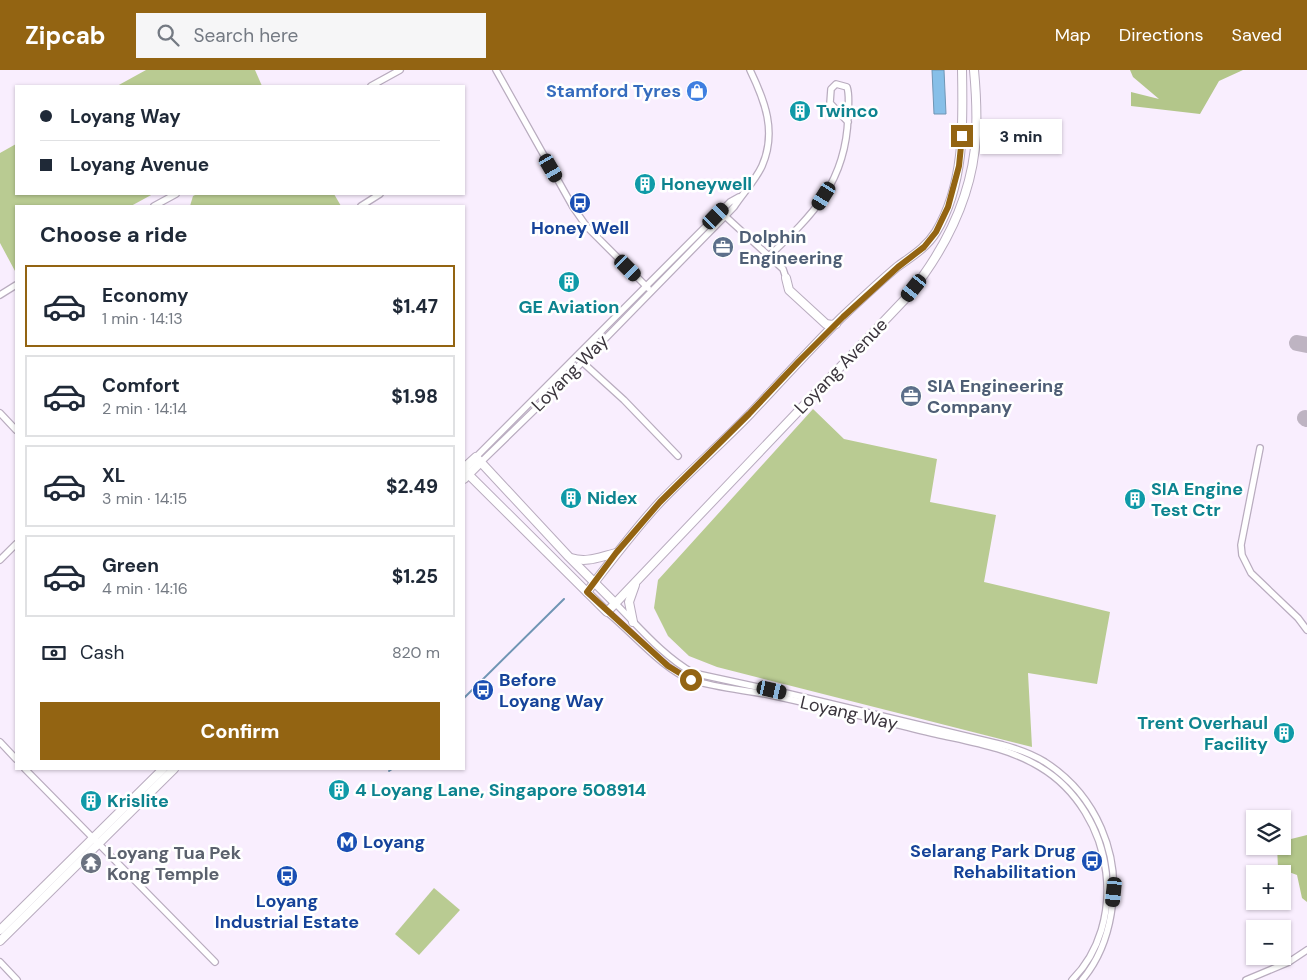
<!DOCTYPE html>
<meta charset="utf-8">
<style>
body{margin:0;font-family:"DM Sans",sans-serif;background:#f6f6f7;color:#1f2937;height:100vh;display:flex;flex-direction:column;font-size:19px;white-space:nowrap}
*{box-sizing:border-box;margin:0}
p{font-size:16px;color:#747a83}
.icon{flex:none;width:28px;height:28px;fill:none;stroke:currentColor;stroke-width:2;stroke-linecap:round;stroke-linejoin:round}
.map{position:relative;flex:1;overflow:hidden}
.side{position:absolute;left:15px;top:135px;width:450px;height:565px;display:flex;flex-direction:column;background:#fff;border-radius:0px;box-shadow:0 1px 4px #0004}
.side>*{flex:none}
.top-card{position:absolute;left:15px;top:15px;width:450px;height:110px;border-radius:0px;box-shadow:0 1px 4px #0004;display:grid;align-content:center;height:110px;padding:0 25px;background:#fff}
.buttons{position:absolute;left:1246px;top:740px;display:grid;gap:10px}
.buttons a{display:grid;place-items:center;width:45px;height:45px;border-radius:0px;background:#fff;box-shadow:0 1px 4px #0004;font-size:25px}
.end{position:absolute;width:22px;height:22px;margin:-11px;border:6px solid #936412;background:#fff;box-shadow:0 0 0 2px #fff}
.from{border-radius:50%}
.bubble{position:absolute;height:35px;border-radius:0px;background:#fff;box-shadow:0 1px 4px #0004;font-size:16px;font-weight:800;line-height:35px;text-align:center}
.car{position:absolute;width:15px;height:30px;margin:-15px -8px;border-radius:6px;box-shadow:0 0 4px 1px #0007;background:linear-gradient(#222 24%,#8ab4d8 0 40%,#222 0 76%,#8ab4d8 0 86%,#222 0)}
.top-card b{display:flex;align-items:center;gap:18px;height:48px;font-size:19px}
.top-card b+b{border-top:1px solid #e0e1e3}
.top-card i{width:12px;height:12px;background:#1f2937}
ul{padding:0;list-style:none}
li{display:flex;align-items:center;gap:15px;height:82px;margin:0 10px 8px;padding:0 15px;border:2px solid #e0e1e3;border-radius:0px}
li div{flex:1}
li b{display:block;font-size:19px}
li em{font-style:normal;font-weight:800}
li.selected{border-color:#936412}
li>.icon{width:45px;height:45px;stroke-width:1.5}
h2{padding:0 25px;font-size:22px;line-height:60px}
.pay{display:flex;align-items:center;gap:12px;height:55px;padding:0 25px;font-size:19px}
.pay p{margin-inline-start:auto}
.action{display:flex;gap:10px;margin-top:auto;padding:10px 25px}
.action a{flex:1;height:58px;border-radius:0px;background:#936412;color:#fff;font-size:20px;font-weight:800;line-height:58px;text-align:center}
header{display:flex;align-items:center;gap:30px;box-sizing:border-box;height:70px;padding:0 25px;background:#936412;color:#fff}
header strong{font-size:24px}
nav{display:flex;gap:28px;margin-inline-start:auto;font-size:18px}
.search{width:350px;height:45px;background:#f6f6f7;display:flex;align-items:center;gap:12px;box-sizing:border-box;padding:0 18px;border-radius:0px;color:#747a83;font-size:19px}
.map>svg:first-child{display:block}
.green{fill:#b9cb92}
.forest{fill:#b3c68a}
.water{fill:#87bfe8;stroke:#7095b4}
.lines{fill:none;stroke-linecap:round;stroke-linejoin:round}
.stream{stroke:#7095b4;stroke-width:2}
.taxiway{stroke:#beb4c2;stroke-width:16}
.minor-casing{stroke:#b9acbf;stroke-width:8}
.major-casing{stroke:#b9acbf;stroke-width:10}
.minor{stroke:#fff;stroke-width:5.5}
.major{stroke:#fff;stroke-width:8}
.route{stroke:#936412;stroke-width:6}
.labels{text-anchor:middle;stroke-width:5;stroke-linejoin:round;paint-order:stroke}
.shop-label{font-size:18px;font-weight:bold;fill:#366cbe;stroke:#fff;text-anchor:end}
.culture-label{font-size:18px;font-weight:bold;fill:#0d838f;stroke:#fff;text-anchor:start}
.transit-label{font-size:18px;font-weight:bold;fill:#164399;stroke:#fff}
.service-label{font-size:18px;font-weight:bold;fill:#4e5e75;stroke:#fff;text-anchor:start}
.street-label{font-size:18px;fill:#3a343c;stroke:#fff}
.worship-label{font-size:18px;font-weight:bold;fill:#5b616d;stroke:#fff;text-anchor:start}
</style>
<header>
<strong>Zipcab</strong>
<div class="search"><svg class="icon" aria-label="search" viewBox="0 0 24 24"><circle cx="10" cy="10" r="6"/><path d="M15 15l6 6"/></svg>Search here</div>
<nav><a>Map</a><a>Directions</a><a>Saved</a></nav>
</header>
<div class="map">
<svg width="1307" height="910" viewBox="0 0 1307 910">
<rect width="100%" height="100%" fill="#f9eefe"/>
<g class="green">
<polygon points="146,0 255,0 262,16 117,16"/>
<polygon points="16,74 16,124 153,124 131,136 16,136 15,201 0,173 0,83"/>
<polygon points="197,124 334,124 341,136 190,136 193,126"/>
<polygon points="813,339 844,369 937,389 930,432 996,445 984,512 1110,542 1097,614 1028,603 1032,677 717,597 689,586 668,566 654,538 658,510"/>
<polygon points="434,818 460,840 419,885 395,864"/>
</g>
<g class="forest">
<polygon points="1130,0 1243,0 1219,11 1200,44 1131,36 1131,22 1159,29 1133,7"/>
<polygon points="1307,765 1307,832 1302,828 1297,805 1278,798 1277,776 1282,776 1283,771"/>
</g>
<polygon class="water" points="932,0 944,0 946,44 934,44"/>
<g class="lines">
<g class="stream">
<polyline points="464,628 564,529"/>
<polyline points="389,701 392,699"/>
</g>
<g class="taxiway">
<polyline points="1297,273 1307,275"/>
<polyline points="1305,348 1307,349"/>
</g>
<g class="minor-casing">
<g id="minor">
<polyline points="496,0 573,137 587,157 648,218"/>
<polyline points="371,16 400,0"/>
<polyline points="154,136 176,124"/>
<polyline points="361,136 380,124"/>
<polyline points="725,146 783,199 786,208"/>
<path d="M769 186C813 145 846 112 848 47 848 38 850 26 847 17L836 14 831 19 830 33 848 52"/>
<polyline points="0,225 16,215"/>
<polyline points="580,290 624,330 678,386"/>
<polyline points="0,343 16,360"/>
<polyline points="1260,378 1241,475 1242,485 1251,503 1298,548 1307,560"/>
<polyline points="476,387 730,132 739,127"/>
<path d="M481 392 553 322 734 137C743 123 755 111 762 96 777 62 765 31 750 0"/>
<polyline points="0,490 16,474"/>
<path d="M615 533C640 558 663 586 693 603L790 624 1003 675C1018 679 1032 684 1045 692 1096 725 1122 785 1111 844 1107 868 1098 891 1082 910"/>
<path d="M607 542C631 561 664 601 692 610 717 618 745 620 770 625 826 637 881 651 936 664 971 672 1009 678 1040 697 1077 719 1101 760 1106 802 1111 841 1100 882 1072 910"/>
<polyline points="0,672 16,689"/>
<polyline points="25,699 215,892"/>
<polyline points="0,892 17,910"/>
<polyline points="1246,910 1289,892 1307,880"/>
</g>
</g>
<g class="major-casing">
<g id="major">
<polyline points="786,208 789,220 826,254 832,255 836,254"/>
<polyline points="464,398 476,387 569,487 615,533"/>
<path d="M464 400 607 542 907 227C945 180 973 126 976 65 977 44 976 21 974 0"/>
<polyline points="464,409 481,392"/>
<path d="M571 488C587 493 599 487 616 483"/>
<path d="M587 522C611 491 634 460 661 431 690 401 721 374 750 344 780 312 810 279 841 248 859 231 878 213 897 197 912 186 926 178 936 162 965 114 963 54 962 0"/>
<polyline points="633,552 629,532 635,515"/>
<polyline points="0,860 163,699"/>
<polyline points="0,871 174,699"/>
</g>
</g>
<use href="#minor" class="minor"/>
<use href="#major" class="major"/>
</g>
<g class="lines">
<polyline class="route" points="691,610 668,596 587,522 616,483 660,432 749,344 799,291 843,247 898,197 924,177 936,162 948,137 959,96 962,66"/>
</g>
<defs>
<g id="shop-disc" transform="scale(1.125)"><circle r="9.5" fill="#3f7fe0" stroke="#fff"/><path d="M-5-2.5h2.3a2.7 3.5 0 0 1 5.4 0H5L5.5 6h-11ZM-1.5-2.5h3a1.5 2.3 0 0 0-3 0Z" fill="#fff"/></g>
<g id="building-disc" transform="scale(1.125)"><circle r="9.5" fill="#0f9aa8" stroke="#fff"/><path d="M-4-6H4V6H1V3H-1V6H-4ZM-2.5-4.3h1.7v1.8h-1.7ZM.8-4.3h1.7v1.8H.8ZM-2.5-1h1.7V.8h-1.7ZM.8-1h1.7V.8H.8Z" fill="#fff"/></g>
<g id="bus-disc" transform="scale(1.125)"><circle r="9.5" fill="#1a4fb4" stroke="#fff"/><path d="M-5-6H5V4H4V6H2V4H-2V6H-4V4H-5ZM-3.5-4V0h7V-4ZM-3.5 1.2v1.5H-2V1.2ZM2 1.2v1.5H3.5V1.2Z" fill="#fff"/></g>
<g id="office-disc" transform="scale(1.125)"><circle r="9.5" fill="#5c6f8a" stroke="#fff"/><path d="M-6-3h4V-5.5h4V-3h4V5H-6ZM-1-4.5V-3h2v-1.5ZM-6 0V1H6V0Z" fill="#fff"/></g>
<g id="metro-disc" transform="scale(1.125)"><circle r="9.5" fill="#1a4fb4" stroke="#fff"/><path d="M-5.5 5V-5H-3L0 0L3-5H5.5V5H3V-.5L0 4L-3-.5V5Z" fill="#fff"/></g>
<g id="temple-disc" transform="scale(1.125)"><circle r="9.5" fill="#6b7280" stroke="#fff"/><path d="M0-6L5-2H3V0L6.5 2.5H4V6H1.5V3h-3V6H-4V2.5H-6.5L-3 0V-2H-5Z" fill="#fff"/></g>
</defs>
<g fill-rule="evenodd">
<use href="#shop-disc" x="697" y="21"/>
<use href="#building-disc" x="800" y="41"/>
<use href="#building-disc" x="645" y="114"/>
<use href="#bus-disc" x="580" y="133"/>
<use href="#office-disc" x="723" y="177"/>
<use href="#building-disc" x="569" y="212"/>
<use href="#office-disc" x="911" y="326"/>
<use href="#building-disc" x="571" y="428"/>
<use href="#building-disc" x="1135" y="429"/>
<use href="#bus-disc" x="483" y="620"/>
<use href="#building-disc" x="1284" y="663"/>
<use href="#building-disc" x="339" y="720"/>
<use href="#building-disc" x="91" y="731"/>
<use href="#metro-disc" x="347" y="772"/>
<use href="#bus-disc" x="1092" y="791"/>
<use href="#temple-disc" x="91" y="793"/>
<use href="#bus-disc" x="287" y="806"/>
</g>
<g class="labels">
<g class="shop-label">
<text x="681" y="27">Stamford Tyres</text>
</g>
<g class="culture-label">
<text x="816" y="47">Twinco</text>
<text x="661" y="120">Honeywell</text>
<text x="569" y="243" text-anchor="middle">GE Aviation</text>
<text x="1151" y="425">SIA Engine<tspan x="1151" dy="21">Test Ctr</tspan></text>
<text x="587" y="434">Nidex</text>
<text x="1268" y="659" text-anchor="end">Trent Overhaul<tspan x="1268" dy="21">Facility</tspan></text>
<text x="355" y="726">4 Loyang Lane, Singapore 508914</text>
<text x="107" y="737">Krislite</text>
</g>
<g class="transit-label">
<text x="580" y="164">Honey Well</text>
<text x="499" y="616" text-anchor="start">Before<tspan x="499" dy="21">Loyang Way</tspan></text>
<text x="363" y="778" text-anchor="start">Loyang</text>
<text x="1076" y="787" text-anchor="end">Selarang Park Drug<tspan x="1076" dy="21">Rehabilitation</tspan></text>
<text x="287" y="837">Loyang<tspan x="287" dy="21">Industrial Estate</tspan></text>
</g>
<g class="service-label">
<text x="739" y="173">Dolphin<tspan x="739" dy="21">Engineering</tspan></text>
<text x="927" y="322">SIA Engineering<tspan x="927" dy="21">Company</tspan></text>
</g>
<g class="street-label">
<text transform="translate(841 296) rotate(-46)" y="6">Loyang Avenue</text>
<text transform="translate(570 303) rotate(-45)" y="6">Loyang Way</text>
<text transform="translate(849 643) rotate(13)" y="6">Loyang Way</text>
</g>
<g class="worship-label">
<text x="107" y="789">Loyang Tua Pek<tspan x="107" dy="21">Kong Temple</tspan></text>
</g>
</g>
</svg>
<div class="buttons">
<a><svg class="icon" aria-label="layers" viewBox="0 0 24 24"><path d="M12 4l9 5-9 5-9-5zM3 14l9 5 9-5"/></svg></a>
<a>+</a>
<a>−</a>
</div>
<i class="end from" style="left:691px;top:610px"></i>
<i class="end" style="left:962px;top:66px"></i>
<div class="bubble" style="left:980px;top:49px;width:82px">3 min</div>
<i class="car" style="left:551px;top:98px;rotate:150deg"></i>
<i class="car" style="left:824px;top:126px;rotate:212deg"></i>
<i class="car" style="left:716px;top:146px;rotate:44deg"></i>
<i class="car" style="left:628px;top:198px;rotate:135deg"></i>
<i class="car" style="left:914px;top:218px;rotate:219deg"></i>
<i class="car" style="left:772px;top:620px;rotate:103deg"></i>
<i class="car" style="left:1114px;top:822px;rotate:186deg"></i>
<div class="top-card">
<b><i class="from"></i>Loyang Way</b>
<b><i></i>Loyang Avenue</b>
</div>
<section class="side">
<h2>Choose a ride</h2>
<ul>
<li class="selected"><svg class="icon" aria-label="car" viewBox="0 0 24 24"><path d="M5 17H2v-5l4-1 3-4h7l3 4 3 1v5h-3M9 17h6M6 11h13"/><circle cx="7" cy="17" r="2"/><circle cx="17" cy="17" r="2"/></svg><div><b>Economy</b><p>1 min · 14:13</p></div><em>$1.47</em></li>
<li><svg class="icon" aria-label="car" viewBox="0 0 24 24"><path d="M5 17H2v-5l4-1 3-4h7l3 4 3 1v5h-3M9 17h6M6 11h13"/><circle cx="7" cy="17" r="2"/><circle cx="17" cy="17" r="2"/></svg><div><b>Comfort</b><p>2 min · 14:14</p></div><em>$1.98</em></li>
<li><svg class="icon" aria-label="car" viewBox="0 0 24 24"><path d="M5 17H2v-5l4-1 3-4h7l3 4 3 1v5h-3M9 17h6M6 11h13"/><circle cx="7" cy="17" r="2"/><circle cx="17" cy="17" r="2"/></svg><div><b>XL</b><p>3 min · 14:15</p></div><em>$2.49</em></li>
<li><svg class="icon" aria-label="car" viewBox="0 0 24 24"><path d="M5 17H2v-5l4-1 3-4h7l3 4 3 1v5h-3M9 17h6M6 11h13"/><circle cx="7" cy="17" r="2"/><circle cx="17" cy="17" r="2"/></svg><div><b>Green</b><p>4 min · 14:16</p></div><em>$1.25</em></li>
</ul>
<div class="pay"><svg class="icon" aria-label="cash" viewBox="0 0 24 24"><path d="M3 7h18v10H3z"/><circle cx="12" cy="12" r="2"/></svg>Cash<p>820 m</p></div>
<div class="action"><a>Confirm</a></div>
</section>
</div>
